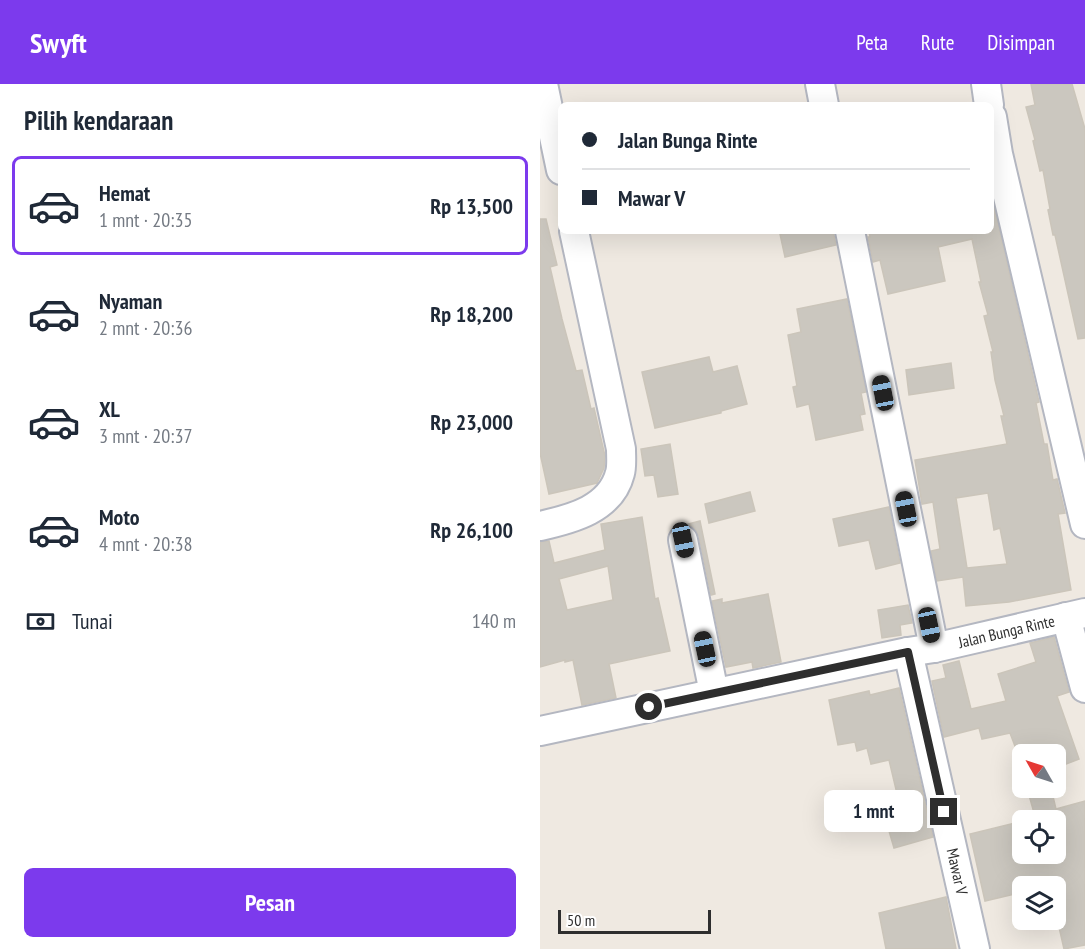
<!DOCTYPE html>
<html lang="id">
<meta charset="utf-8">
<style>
body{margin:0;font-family:"PT Sans Narrow",sans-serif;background:#f6f6f7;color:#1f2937;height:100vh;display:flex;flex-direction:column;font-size:22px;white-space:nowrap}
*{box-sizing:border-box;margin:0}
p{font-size:20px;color:#747a83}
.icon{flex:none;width:33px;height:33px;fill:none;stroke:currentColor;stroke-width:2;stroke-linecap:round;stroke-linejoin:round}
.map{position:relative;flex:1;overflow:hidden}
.sheet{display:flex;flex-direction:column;background:#fff;width:540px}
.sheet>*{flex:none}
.top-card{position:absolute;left:18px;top:18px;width:436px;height:132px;border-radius:9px;box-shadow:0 6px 24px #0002;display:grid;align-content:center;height:132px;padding:0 24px;background:#fff}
.needle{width:39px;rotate:309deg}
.fabs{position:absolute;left:472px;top:660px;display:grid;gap:12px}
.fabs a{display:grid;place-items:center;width:54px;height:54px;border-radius:9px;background:#fff;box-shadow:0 6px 24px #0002;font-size:30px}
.scale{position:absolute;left:18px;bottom:15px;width:153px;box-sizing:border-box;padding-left:6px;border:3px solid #2e2e2e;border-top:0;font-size:16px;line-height:21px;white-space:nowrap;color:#2e2e2e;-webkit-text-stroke:4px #fff;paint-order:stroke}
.end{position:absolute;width:27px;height:27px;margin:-14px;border:8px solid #2e2e2e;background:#fff;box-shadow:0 0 0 3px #fff}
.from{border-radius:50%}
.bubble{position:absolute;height:42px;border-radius:9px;background:#fff;box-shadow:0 6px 24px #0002;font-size:20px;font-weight:600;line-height:42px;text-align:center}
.car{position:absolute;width:18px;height:36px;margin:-18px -9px;border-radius:8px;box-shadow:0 0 4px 2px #0007;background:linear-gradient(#222 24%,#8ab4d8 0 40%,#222 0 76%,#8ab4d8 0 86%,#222 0)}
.top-card b{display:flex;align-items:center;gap:21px;height:57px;font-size:22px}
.top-card b+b{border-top:2px solid #e0e1e3}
.top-card i{width:15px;height:15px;background:#1f2937}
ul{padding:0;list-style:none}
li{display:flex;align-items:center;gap:18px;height:99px;margin:0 12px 9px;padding:0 12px;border:3px solid transparent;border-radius:9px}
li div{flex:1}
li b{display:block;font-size:22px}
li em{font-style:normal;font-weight:600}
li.on{border-color:#7c3aed}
li>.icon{width:54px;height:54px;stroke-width:1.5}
h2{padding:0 24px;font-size:27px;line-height:72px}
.pay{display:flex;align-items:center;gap:15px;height:66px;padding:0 24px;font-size:22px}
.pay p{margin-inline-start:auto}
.primary-button{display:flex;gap:12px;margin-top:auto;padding:12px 24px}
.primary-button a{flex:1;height:69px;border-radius:9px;background:#7c3aed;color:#fff;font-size:24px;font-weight:600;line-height:69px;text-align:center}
header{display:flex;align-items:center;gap:36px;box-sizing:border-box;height:84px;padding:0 30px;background:#7c3aed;color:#fff}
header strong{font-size:28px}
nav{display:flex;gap:33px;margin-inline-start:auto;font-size:21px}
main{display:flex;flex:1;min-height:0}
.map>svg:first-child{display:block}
.building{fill:#cbc7bf;stroke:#cbc5ba;stroke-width:1.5;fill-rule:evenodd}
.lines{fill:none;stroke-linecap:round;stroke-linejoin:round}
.minor-casing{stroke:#b4b7c1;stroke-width:32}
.minor{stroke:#fff;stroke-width:28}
.route{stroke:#2e2e2e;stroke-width:8}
.labels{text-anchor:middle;stroke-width:6;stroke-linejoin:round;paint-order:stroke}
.street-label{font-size:16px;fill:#2e2e2e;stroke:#fff}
</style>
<header>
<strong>Swyft</strong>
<nav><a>Peta</a><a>Rute</a><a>Disimpan</a></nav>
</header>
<main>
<section class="sheet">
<h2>Pilih kendaraan</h2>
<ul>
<li class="on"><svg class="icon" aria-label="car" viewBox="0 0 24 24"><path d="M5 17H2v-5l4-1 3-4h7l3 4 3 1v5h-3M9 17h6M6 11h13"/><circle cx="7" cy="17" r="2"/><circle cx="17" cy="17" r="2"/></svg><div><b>Hemat</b><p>1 mnt · 20:35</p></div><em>Rp 13,500</em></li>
<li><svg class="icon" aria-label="car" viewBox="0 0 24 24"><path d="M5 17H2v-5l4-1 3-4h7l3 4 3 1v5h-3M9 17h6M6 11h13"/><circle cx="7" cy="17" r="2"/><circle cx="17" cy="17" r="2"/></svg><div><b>Nyaman</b><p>2 mnt · 20:36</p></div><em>Rp 18,200</em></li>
<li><svg class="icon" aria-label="car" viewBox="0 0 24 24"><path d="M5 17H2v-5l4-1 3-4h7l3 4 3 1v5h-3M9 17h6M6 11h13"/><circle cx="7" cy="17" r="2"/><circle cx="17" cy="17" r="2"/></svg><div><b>XL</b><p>3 mnt · 20:37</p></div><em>Rp 23,000</em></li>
<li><svg class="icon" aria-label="car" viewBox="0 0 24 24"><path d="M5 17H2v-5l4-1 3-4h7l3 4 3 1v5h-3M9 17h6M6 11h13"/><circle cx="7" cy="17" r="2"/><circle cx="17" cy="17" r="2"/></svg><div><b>Moto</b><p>4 mnt · 20:38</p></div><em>Rp 26,100</em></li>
</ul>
<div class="pay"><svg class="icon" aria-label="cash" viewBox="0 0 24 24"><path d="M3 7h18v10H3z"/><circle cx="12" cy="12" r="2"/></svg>Tunai<p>140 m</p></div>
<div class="primary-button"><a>Pesan</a></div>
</section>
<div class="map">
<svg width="545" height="865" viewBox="0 0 545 865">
<rect width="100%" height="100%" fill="#efe9e1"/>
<g class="building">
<polygon points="491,0 532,0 545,45 545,254 538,255 515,151 513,151 508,126 510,125 503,86 500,87 493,57 495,56 486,23 495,21"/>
<path d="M452 114 499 318 496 319 504 360H507L513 396 517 395 525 429 518 430 531 506 469 518 426 522 423 493 397 497 391 467 400 465 393 418 382 420 375 376 467 360 461 332H464L455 296 451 268H453L444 232 448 231 439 198H441L432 155 398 163 405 197 348 210 340 176 333 178 328 153H330L329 147H452ZM448 409 454 446 460 444 467 480 427 484 416 414Z"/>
<polygon points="0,135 6,135 17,181 10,183 22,235 36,287 42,286 51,325 54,324 65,372 64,384 57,399 9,410 0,369"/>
<polygon points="252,147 293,147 296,161 245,173 240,150"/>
<polygon points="307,215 326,308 321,309 325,330 320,331 323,346 276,356 269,320 257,323 253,303 257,302 248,251 261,248 257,225"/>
<polygon points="169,273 173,288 197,282 207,320 181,327 181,329 115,344 102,288"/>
<polygon points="411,279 414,304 369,311 366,286"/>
<polygon points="130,360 138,410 118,413 114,391 105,392 101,365"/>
<polygon points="210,408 215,427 169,439 165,420"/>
<polygon points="349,423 360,479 336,485 329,456 299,462 293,435"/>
<path d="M102 433 115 515 118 514 130 567 69 580 76 614 42 621 33 576 25 578V576L0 583V458L9 457 14 479 65 466 61 440ZM68 482 73 516 27 526 19 495Z"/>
<polygon points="160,437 175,510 171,511 159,452 155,445 148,440"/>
<polygon points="228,510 241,578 213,584 212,578 186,583 172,517 182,515 182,519"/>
<polygon points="368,521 372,539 360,541 361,551 342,554 338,526"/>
<polygon points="514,553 529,608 517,612 539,675 516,684 516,670 478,670 470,649 442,655 439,644 404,653 392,597 406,594 403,581 419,577 431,625 466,617 458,590 496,578 490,559"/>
<polygon points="359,604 393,753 354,764 342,723 359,718 349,676 331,680 327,664 317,667 315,658 298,661 289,616 329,607 330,611"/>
<polygon points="487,704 511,704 516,725 545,717 545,861 524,865 516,830 516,801 483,802 483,808 445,817 430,750 483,737 483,770 516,770 516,736 496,736"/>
<polygon points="406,813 416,865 346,865 339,829"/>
</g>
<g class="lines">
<g class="minor-casing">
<g id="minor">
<polyline points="3,0 21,86"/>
<polyline points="280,0 284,21"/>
<polyline points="446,0 449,21"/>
<polyline points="452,33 458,70 545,440"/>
<polyline points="310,147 394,564"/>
<path d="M0 442C32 435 71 425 80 389 82 382 81 373 81 365L34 147"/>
<polyline points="143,456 174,609"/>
<polyline points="526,533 545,604"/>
<path id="s1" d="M368 568 435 865"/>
<path id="s2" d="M0 647 368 568 394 564 545 529"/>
</g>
</g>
<use href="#minor" class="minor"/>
</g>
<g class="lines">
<polyline class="route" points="109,623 368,568 404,728"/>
</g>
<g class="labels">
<g class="street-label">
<text dy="6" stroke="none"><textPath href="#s2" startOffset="477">Jalan Bunga Rinte</textPath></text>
<text dy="6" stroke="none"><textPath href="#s1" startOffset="225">Mawar V</textPath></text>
</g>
</g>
</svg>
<div class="fabs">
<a><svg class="needle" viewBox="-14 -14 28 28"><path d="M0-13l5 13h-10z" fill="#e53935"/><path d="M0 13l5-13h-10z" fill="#747a83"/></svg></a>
<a><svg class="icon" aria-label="locate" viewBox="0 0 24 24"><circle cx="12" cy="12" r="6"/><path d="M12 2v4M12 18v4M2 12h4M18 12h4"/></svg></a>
<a><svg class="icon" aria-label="layers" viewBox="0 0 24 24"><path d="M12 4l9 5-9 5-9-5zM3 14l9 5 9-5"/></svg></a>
</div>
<div class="scale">50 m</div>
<i class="end from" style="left:109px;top:623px"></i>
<i class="end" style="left:404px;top:728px"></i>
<div class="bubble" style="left:284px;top:706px;width:99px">1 mnt</div>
<i class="car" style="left:343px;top:309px;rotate:349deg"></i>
<i class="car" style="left:366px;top:425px;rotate:349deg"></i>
<i class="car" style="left:143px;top:456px;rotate:168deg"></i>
<i class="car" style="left:389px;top:541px;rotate:168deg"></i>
<i class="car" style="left:165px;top:565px;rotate:348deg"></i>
<div class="top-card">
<b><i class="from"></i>Jalan Bunga Rinte</b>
<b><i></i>Mawar V</b>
</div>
</div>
</main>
